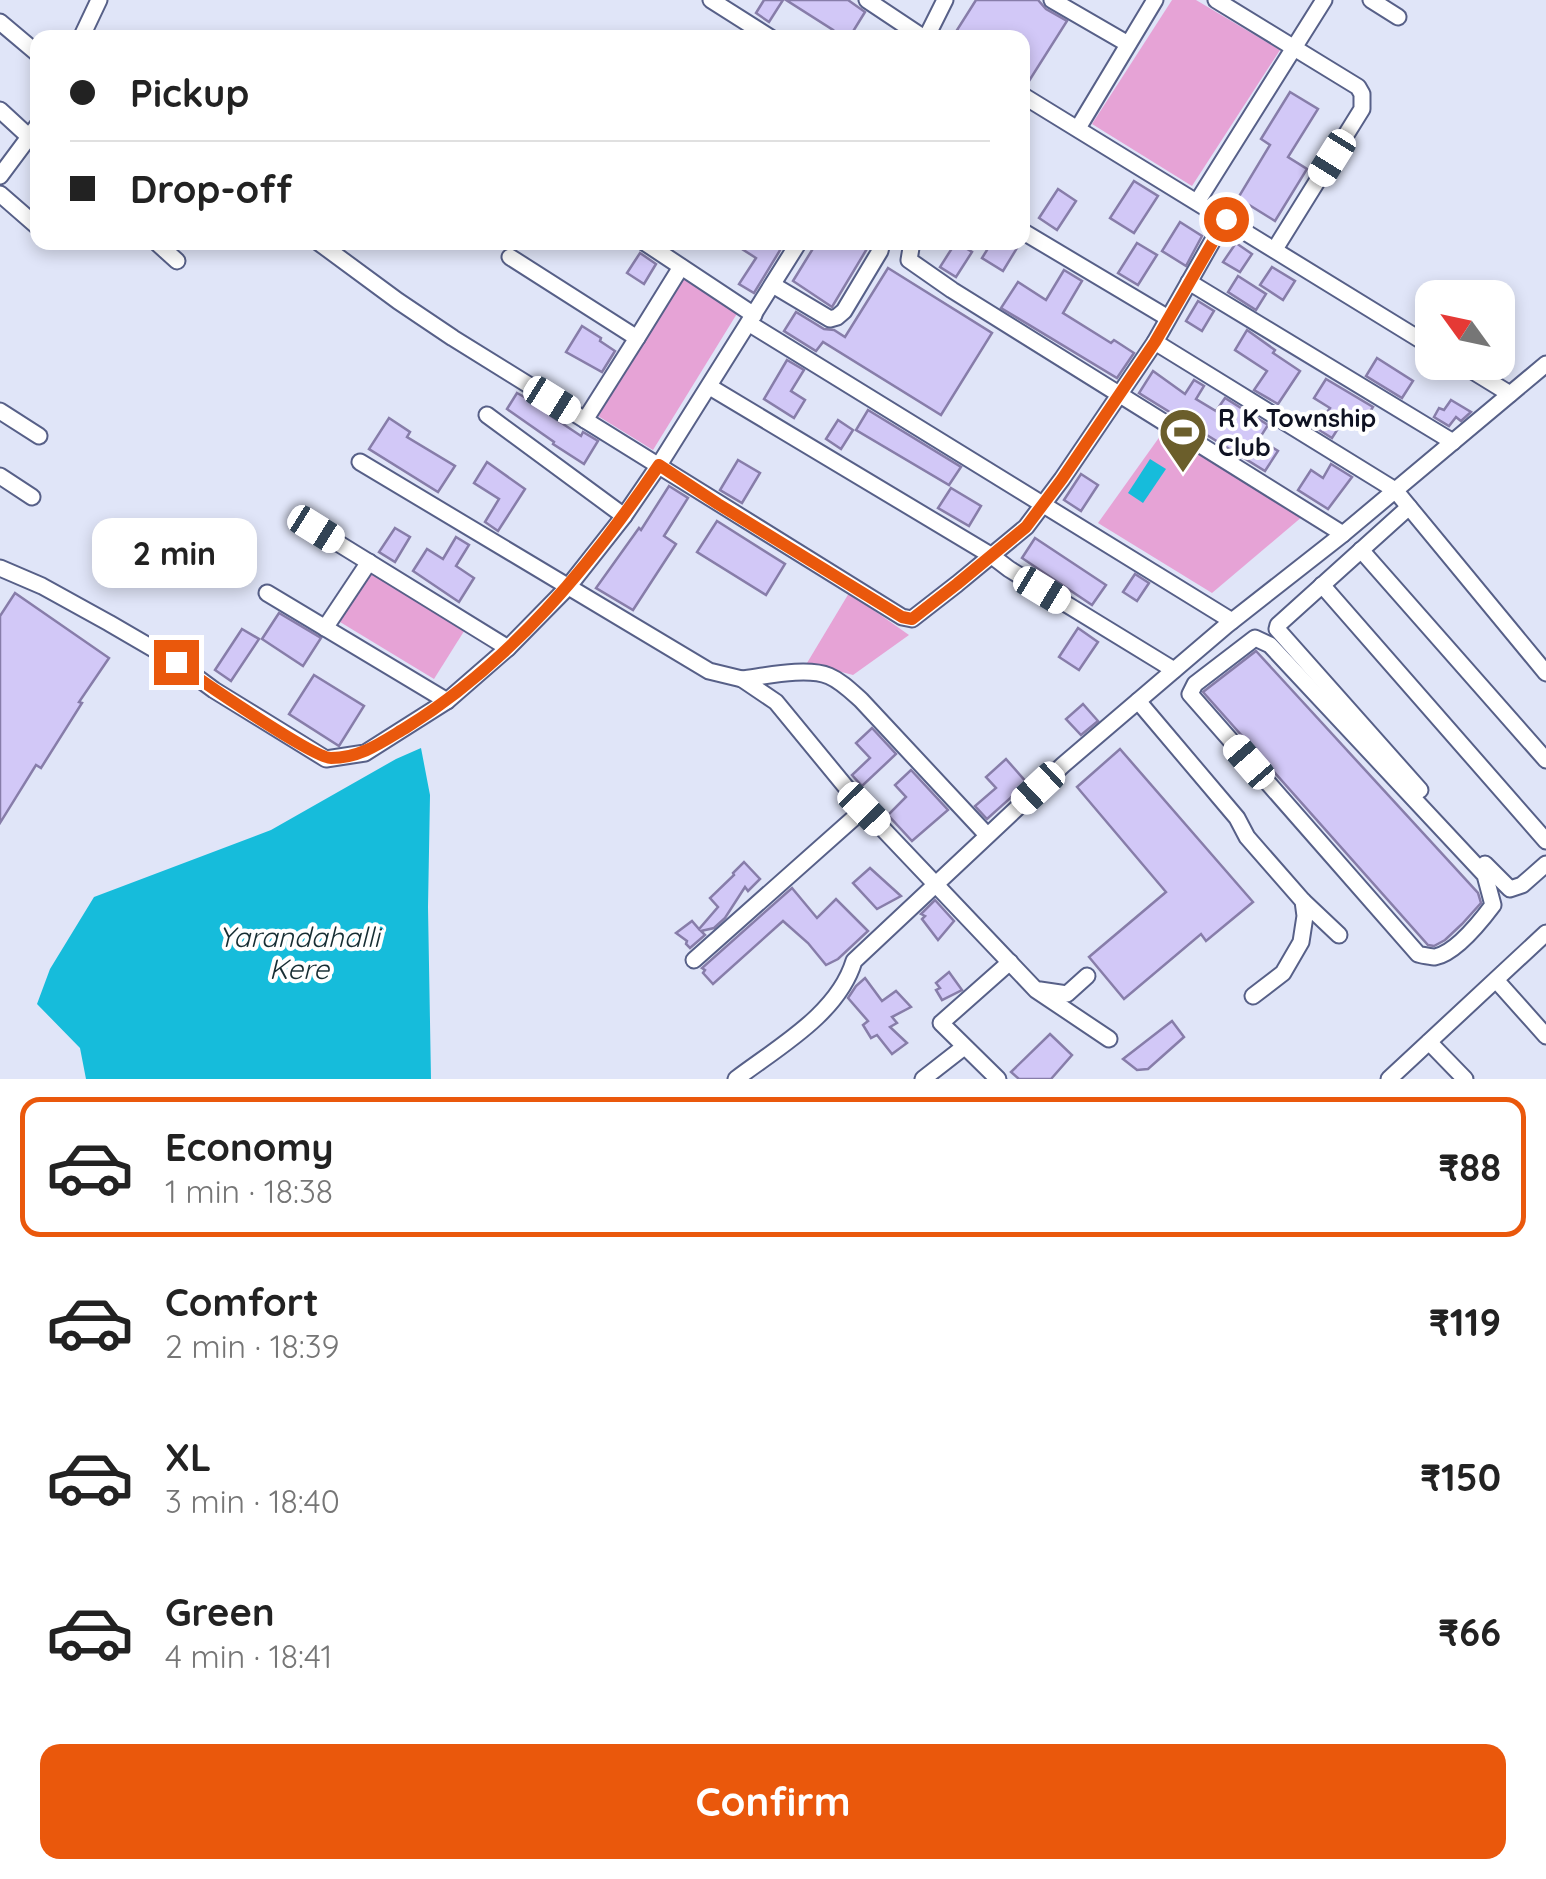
<!DOCTYPE html>
<meta charset="utf-8">
<style>
body{margin:0;font-family:Quicksand,sans-serif;background:#f2f2f2;color:#222;height:100vh;display:flex;flex-direction:column;font-size:38px;white-space:nowrap}
*{box-sizing:border-box;margin:0}
p{font-size:32px;color:#767676}
.icon{flex:none;width:55px;height:55px;fill:none;stroke:currentColor;stroke-width:2;stroke-linecap:round;stroke-linejoin:round}
.map{position:relative;height:1079px;overflow:hidden}
.drawer{display:flex;flex-direction:column;background:#fff;flex:1}
.drawer>*{flex:none}
.guide{position:absolute;left:30px;top:30px;width:1000px;height:220px;border-radius:20px;box-shadow:0 5px 15px #0003;display:grid;align-content:center;height:220px;padding:0 40px;background:#fff}
.needle{width:65px;rotate:303deg}
.buttons{position:absolute;left:1415px;top:280px;display:grid;gap:20px}
.buttons a{display:grid;place-items:center;width:100px;height:100px;border-radius:20px;background:#fff;box-shadow:0 5px 15px #0003;font-size:50px}
.end{position:absolute;width:45px;height:45px;margin:-22px;border:12px solid #ea580c;background:#fff;box-shadow:0 0 0 5px #fff}
.from{border-radius:50%}
.bubble{position:absolute;height:70px;border-radius:20px;background:#fff;box-shadow:0 5px 15px #0003;font-size:32px;font-weight:800;line-height:70px;text-align:center}
.car{position:absolute;width:30px;height:60px;margin:-30px -15px;border-radius:12px;box-shadow:0 0 8px 2px #0007;background:linear-gradient(#fff 24%,#345 0 40%,#fff 0 76%,#345 0 86%,#fff 0)}
.guide b{display:flex;align-items:center;gap:35px;height:95px;font-size:38px}
.guide b+b{border-top:2px solid #e0e0e0}
.guide i{width:25px;height:25px;background:#222}
ul{padding:18px 0 0;list-style:none}
li{display:flex;align-items:center;gap:30px;height:140px;margin:0 20px 15px;padding:0 20px;border:5px solid transparent;border-radius:20px}
li div{flex:1}
li b{display:block;font-size:38px}
li em{font-style:normal;font-weight:800}
li.on{border-color:#ea580c}
li>.icon{width:90px;height:90px;stroke-width:1.5}
.primary-button{display:flex;gap:20px;margin-top:auto;padding:20px 40px}
.primary-button a{flex:1;height:115px;border-radius:20px;background:#ea580c;color:#fff;font-size:40px;font-weight:800;line-height:115px;text-align:center}
.map>svg:first-child{display:block}
.green{fill:#e6a3d6}
.water{fill:#16bcdb}
.building{fill:#d2c8f7;stroke:#877da9;stroke-width:2.5}
.lines{fill:none;stroke-linecap:round;stroke-linejoin:round}
.street-casing{stroke:#576088;stroke-width:19}
.street{stroke:#fff;stroke-width:15}
.route{stroke:#ea580c;stroke-width:12}
.labels{text-anchor:middle;stroke-width:8;stroke-linejoin:round;paint-order:stroke}
.poi-label{font-size:25px;font-weight:bold;fill:#0f1222;stroke:#fff;text-anchor:start}
.water-label{font-size:28px;font-style:italic;fill:#162d33;stroke:#fff}
</style>
<div class="map">
<svg width="1546" height="1079" viewBox="0 0 1546 1079">
<rect width="100%" height="100%" fill="#e0e5f8"/>
<g class="green">
<polygon points="1172,0 1196,0 1280,50 1192,186 1092,124"/>
<polygon points="684,279 738,312 653,450 598,416"/>
<polygon points="1163,432 1303,516 1212,593 1098,523"/>
<polygon points="371,571 466,628 434,679 340,622"/>
<polygon points="849,593 909,635 853,675 807,663"/>
</g>
<g class="water">
<polygon points="1150,459 1166,469 1143,503 1128,493"/>
<polygon points="421,748 430,795 428,907 431,1079 86,1079 80,1048 37,1004 50,969 94,897 271,830 396,759"/>
</g>
<g class="building">
<polygon points="764,0 783,0 769,22 756,13"/>
<polygon points="786,0 848,0 865,12 849,38 828,38 833,30"/>
<polygon points="976,0 1038,0 1046,9 1067,21 1029,81 1022,76 1022,38 970,38 957,30"/>
<polygon points="1290,92 1318,109 1288,157 1307,169 1275,221 1238,198 1270,145 1261,139"/>
<polygon points="1134,181 1158,196 1134,233 1110,218"/>
<polygon points="1058,189 1076,201 1057,230 1039,218"/>
<polygon points="1180,222 1202,236 1186,266 1162,251"/>
<polygon points="731,242 785,242 754,293 739,284 756,258"/>
<polygon points="817,242 871,242 832,307 793,281"/>
<polygon points="956,242 972,252 956,277 940,267"/>
<polygon points="992,242 1020,243 1003,271 982,258"/>
<polygon points="1137,243 1157,255 1138,285 1118,273"/>
<polygon points="1236,243 1252,254 1240,272 1223,262"/>
<polygon points="640,253 656,264 644,284 627,273"/>
<polygon points="1272,267 1295,281 1283,300 1260,285"/>
<polygon points="888,268 992,333 941,415 823,342 816,351 784,331 796,312 824,329 834,330 845,337"/>
<polygon points="1064,270 1082,281 1063,313 1111,343 1114,340 1134,353 1117,378 1001,308 1018,282 1046,300"/>
<polygon points="1238,276 1266,294 1256,310 1228,292"/>
<polygon points="1198,301 1214,311 1202,331 1186,321"/>
<polygon points="582,326 601,338 600,341 615,351 602,372 566,352"/>
<polygon points="1247,330 1275,350 1273,353 1300,371 1278,404 1254,390 1267,371 1235,350"/>
<polygon points="1377,358 1413,381 1402,398 1366,376"/>
<polygon points="787,360 804,370 791,391 805,400 794,418 764,399"/>
<polygon points="1153,371 1185,394 1194,380 1204,386 1196,399 1216,411 1225,398 1268,425 1259,439 1278,451 1265,471 1139,393"/>
<polygon points="1326,379 1373,407 1361,426 1346,416 1332,438 1316,428 1330,408 1314,398"/>
<polygon points="517,393 550,411 548,414 581,436 583,432 598,441 584,464 553,444 554,442 507,409"/>
<polygon points="1451,400 1471,412 1461,421 1456,417 1449,426 1434,417 1439,408 1444,410"/>
<polygon points="868,410 961,467 949,485 856,430"/>
<polygon points="389,418 410,432 407,437 455,466 438,492 369,449"/>
<polygon points="838,420 853,430 841,449 826,439"/>
<polygon points="738,460 760,473 742,503 720,490"/>
<polygon points="487,462 525,489 498,531 485,522 499,499 474,483"/>
<polygon points="1331,464 1352,477 1328,509 1298,490 1311,470 1323,478"/>
<polygon points="1081,474 1098,485 1081,511 1064,500"/>
<polygon points="669,486 688,498 664,536 676,544 633,610 596,588 639,528 641,530"/>
<polygon points="951,488 981,506 969,526 938,508"/>
<polygon points="717,521 785,564 766,595 697,552"/>
<polygon points="395,528 410,537 395,562 379,552"/>
<polygon points="456,537 469,545 456,566 474,578 459,602 413,571 427,549 443,559"/>
<polygon points="1035,538 1106,585 1092,605 1022,558"/>
<polygon points="1135,574 1149,583 1137,601 1123,592"/>
<polygon points="15,593 109,658 79,702 82,703 41,768 36,765 0,823 0,616"/>
<polygon points="279,613 321,638 303,666 262,639"/>
<polygon points="1078,628 1098,642 1079,670 1059,657"/>
<polygon points="242,629 259,639 231,681 215,670"/>
<polygon points="1256,651 1478,893 1481,903 1462,924 1445,940 1434,946 1428,945 1203,692"/>
<polygon points="314,675 364,706 339,746 289,714"/>
<polygon points="1083,704 1098,721 1081,735 1066,719"/>
<polygon points="872,728 896,754 862,786 852,775 870,758 856,743"/>
<polygon points="1120,749 1253,902 1206,941 1201,934 1124,999 1089,957 1166,892 1077,787"/>
<polygon points="1006,759 1027,783 987,819 975,806 996,788 986,777"/>
<polygon points="911,770 948,810 912,841 888,815 906,797 895,785"/>
<polygon points="744,862 760,879 748,891 745,887 725,918 714,928 701,931 705,935 690,948 686,944 687,941 676,933 692,921 699,929 718,907 710,898 734,875 733,873"/>
<polygon points="870,868 901,896 877,909 853,883"/>
<polygon points="792,888 817,918 836,899 868,931 838,959 826,965 808,943 783,921 713,984 703,973 705,970 702,968"/>
<polygon points="935,900 954,921 938,940 922,919 925,916 921,914"/>
<polygon points="949,972 962,990 942,1000 936,990 940,988 936,983"/>
<polygon points="865,978 882,1001 896,991 911,1007 892,1017 897,1023 890,1027 907,1043 892,1054 877,1035 871,1038 863,1025 868,1021 848,998 856,986"/>
<polygon points="1172,1021 1184,1037 1148,1069 1137,1070 1123,1059"/>
<polygon points="1050,1034 1072,1055 1051,1079 1019,1079 1011,1072"/>
</g>
<g class="lines">
<g class="street-casing">
<g id="street">
<polyline points="711,0 771,38"/>
<polyline points="867,0 924,38"/>
<polyline points="1052,0 1128,44"/>
<polyline points="1216,0 1358,87 1362,94 1362,109 1275,249"/>
<polyline points="1371,0 1398,17"/>
<polyline points="0,22 38,54"/>
<polyline points="81,38 99,0"/>
<polyline points="926,38 945,0"/>
<polyline points="1022,95 1432,347"/>
<polyline points="0,110 38,145"/>
<polyline points="1078,128 1155,0"/>
<polyline points="0,176 38,125"/>
<polyline points="0,194 38,227"/>
<polyline points="1197,202 1324,0"/>
<polyline points="1022,231 1168,318"/>
<polyline points="156,242 177,261"/>
<polyline points="318,242 398,301 453,338 902,617 912,619 957,584 1026,527 1062,479 1155,342 1225,219"/>
<polyline points="644,242 754,315"/>
<polyline points="912,242 909,260 952,290 1343,534"/>
<polyline points="510,257 637,338 681,267"/>
<polyline points="1189,282 1453,442"/>
<polyline points="773,285 830,319 837,317 844,311 880,251 882,243"/>
<polyline points="750,324 1232,621"/>
<polyline points="1155,342 1395,490 1546,673"/>
<polyline points="1458,362 1510,394"/>
<polyline points="710,387 992,556 1009,569 1174,670"/>
<polyline points="0,411 39,436"/>
<polyline points="487,415 624,516"/>
<polyline points="585,420 637,338"/>
<polyline points="360,462 709,671 742,679 776,702 864,809 1036,990 1109,1039"/>
<polyline points="0,476 32,497"/>
<polyline points="1409,507 1278,625 1277,629 1420,790"/>
<polyline points="315,529 508,648"/>
<polyline points="1361,550 1546,760"/>
<polyline points="0,568 42,586 109,623 176,662 214,690 326,759 365,753 447,701 508,648 568,587 624,516 659,465 799,242"/>
<polyline points="1322,585 1546,841"/>
<polyline points="267,593 447,701"/>
<polyline points="325,628 369,562"/>
<path d="M1255 638 1270 645 1485 875 1493 905C1481 921 1456 953 1435 957 1433 957 1420 955 1418 954L1190 694 1195 684Z"/>
<path d="M742 679C766 676 807 667 829 676 841 681 851 691 861 700L987 835"/>
<polyline points="1138,701 1237,818 1247,837 1303,901 1305,916 1301,942 1283,973 1253,996"/>
<polyline points="1485,864 1510,889 1522,885 1546,864"/>
<polyline points="1303,901 1339,935"/>
<polyline points="694,960 864,809"/>
<polyline points="1496,980 1546,1036"/>
<polyline points="1040,990 1067,994 1087,976"/>
<polyline points="1429,1042 1465,1079"/>
<path d="M736 1079C778 1047 838 1014 854 961L1063 765 1227 625 1343 534 1546 364"/>
<polyline points="923,1079 964,1047"/>
<polyline points="998,1079 941,1023 1010,962"/>
<polyline points="1389,1079 1546,933"/>
</g>
</g>
<use href="#street" class="street"/>
</g>
<g class="lines">
<path class="route" d="M176 662C197 678 313 758 331 758 361 758 382 742 407 727 512 661 590 566 659 465L718 504 902 617 912 619 957 584 1026 527 1062 479 1155 342 1226 219"/>
</g>
<defs>
<g id="stadium-pin" transform="scale(2.5)"><path d="M0 17L-7.5 6A9.5 9.5 0 1 1 7.5 6Z" fill="#6b5e2b" stroke="#fff"/><path d="M0-5a6.5 5 0 1 0 0 10a6.5 5 0 1 0 0-10ZM-3.5-1.8h7v3.6h-7Z" fill="#fff"/></g>
</defs>
<g fill-rule="evenodd">
<use href="#stadium-pin" x="1183" y="432"/>
</g>
<g class="labels">
<g class="poi-label">
<text x="1218" y="427">R K Township<tspan x="1218" dy="29">Club</tspan></text>
</g>
<g class="water-label">
<text x="299" y="947">Yarandahalli<tspan x="299" dy="32">Kere</tspan></text>
</g>
</g>
</svg>
<div class="buttons">
<a><svg class="needle" viewBox="-14 -14 28 28"><path d="M0-13l5 13h-10z" fill="#e53935"/><path d="M0 13l5-13h-10z" fill="#767676"/></svg></a>
</div>
<i class="end from" style="left:1226px;top:219px"></i>
<i class="end" style="left:176px;top:662px"></i>
<div class="bubble" style="left:92px;top:518px;width:165px">2 min</div>
<i class="car" style="left:1332px;top:158px;rotate:212deg"></i>
<i class="car" style="left:552px;top:400px;rotate:122deg"></i>
<i class="car" style="left:316px;top:529px;rotate:122deg"></i>
<i class="car" style="left:1042px;top:590px;rotate:121deg"></i>
<i class="car" style="left:1249px;top:762px;rotate:319deg"></i>
<i class="car" style="left:1038px;top:788px;rotate:227deg"></i>
<i class="car" style="left:864px;top:809px;rotate:136deg"></i>
<div class="guide">
<b><i class="from"></i>Pickup</b>
<b><i></i>Drop-off</b>
</div>
</div>
<section class="drawer">
<ul>
<li class="on"><svg class="icon" aria-label="car" viewBox="0 0 24 24"><path d="M5 17H2v-5l4-1 3-4h7l3 4 3 1v5h-3M9 17h6M6 11h13"/><circle cx="7" cy="17" r="2"/><circle cx="17" cy="17" r="2"/></svg><div><b>Economy</b><p>1 min · 18:38</p></div><em>₹88</em></li>
<li><svg class="icon" aria-label="car" viewBox="0 0 24 24"><path d="M5 17H2v-5l4-1 3-4h7l3 4 3 1v5h-3M9 17h6M6 11h13"/><circle cx="7" cy="17" r="2"/><circle cx="17" cy="17" r="2"/></svg><div><b>Comfort</b><p>2 min · 18:39</p></div><em>₹119</em></li>
<li><svg class="icon" aria-label="car" viewBox="0 0 24 24"><path d="M5 17H2v-5l4-1 3-4h7l3 4 3 1v5h-3M9 17h6M6 11h13"/><circle cx="7" cy="17" r="2"/><circle cx="17" cy="17" r="2"/></svg><div><b>XL</b><p>3 min · 18:40</p></div><em>₹150</em></li>
<li><svg class="icon" aria-label="car" viewBox="0 0 24 24"><path d="M5 17H2v-5l4-1 3-4h7l3 4 3 1v5h-3M9 17h6M6 11h13"/><circle cx="7" cy="17" r="2"/><circle cx="17" cy="17" r="2"/></svg><div><b>Green</b><p>4 min · 18:41</p></div><em>₹66</em></li>
</ul>
<div class="primary-button"><a>Confirm</a></div>
</section>
